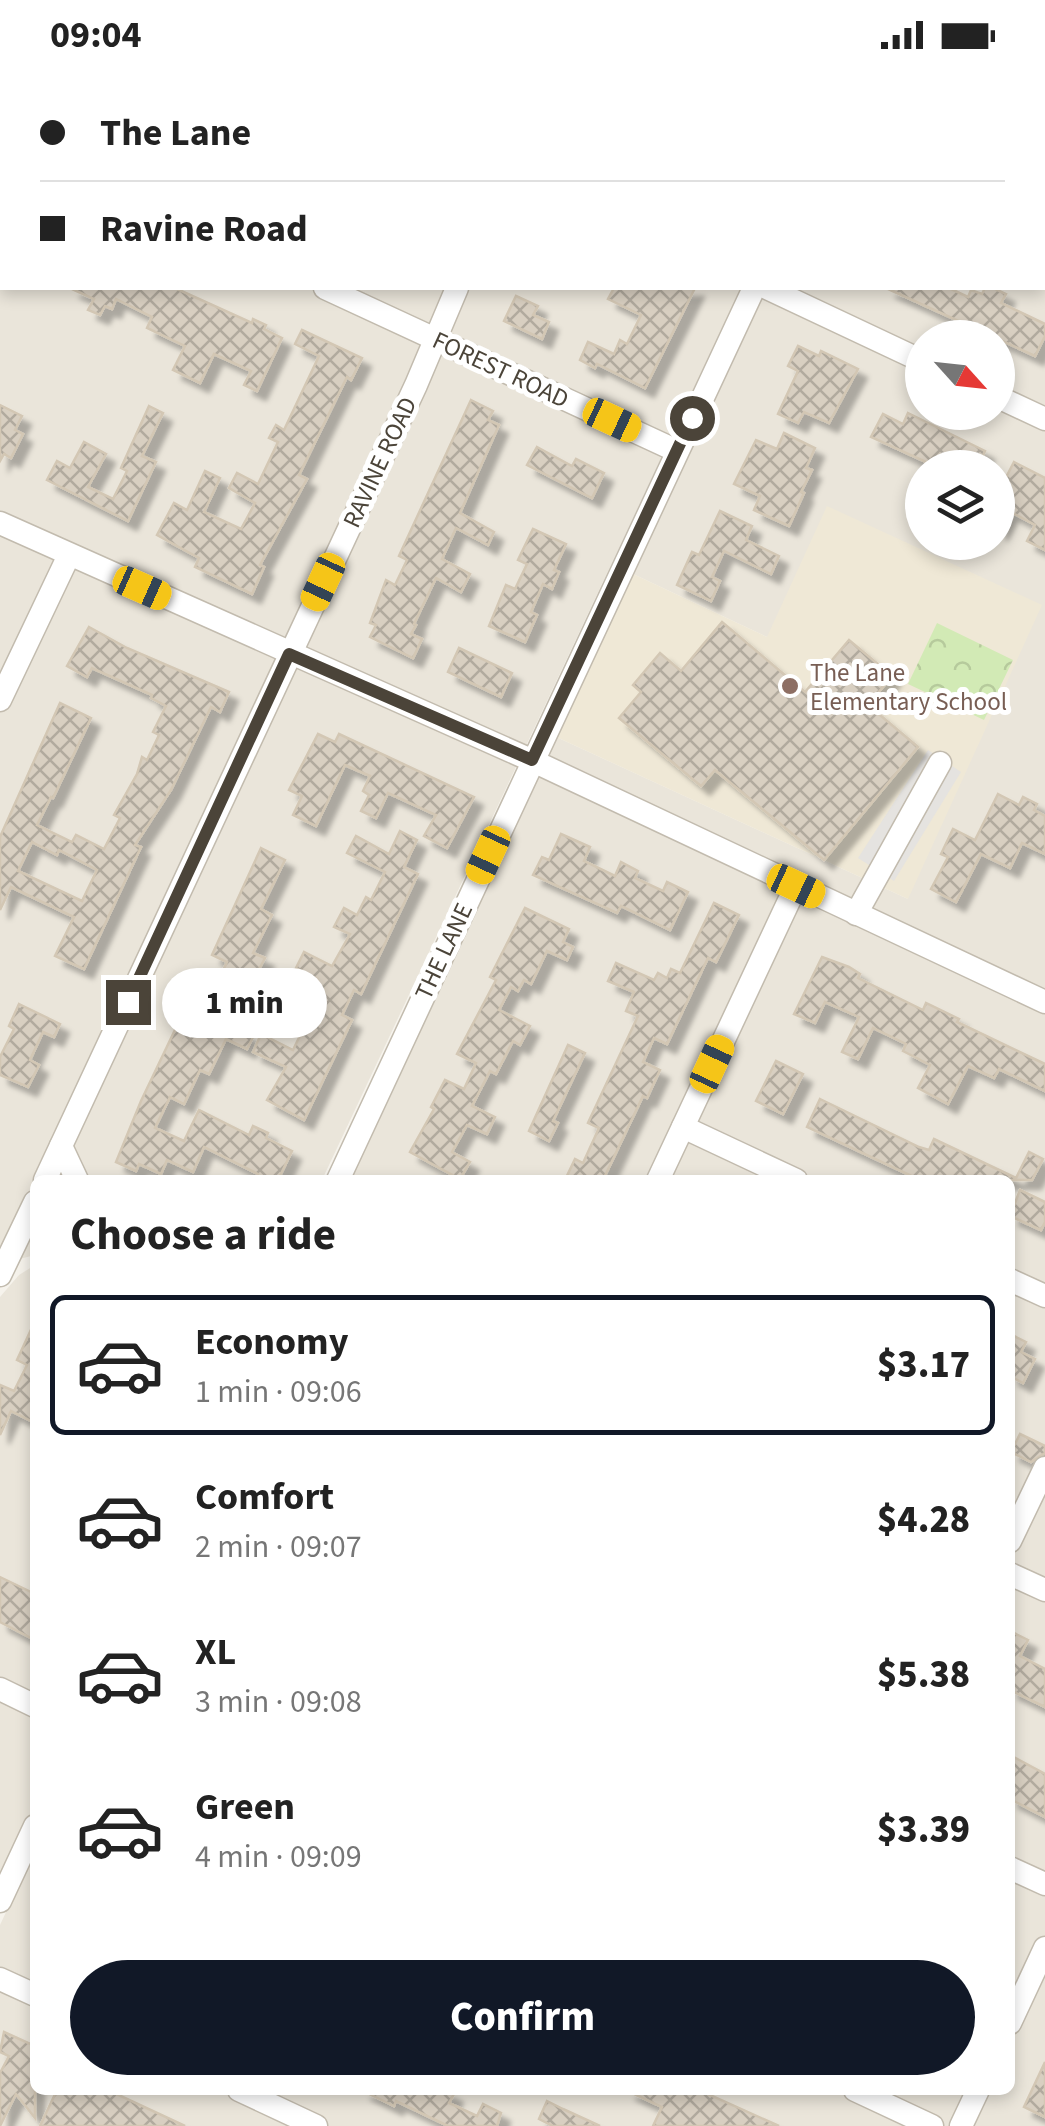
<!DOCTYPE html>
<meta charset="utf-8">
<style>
body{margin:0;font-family:"Source Sans 3",sans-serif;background:#f2f2f2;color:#222;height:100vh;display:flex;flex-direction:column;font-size:38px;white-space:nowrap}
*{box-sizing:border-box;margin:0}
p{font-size:32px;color:#767676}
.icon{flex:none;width:55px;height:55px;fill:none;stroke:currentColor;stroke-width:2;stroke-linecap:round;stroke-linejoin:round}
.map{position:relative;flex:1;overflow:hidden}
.side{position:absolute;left:30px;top:1105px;width:985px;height:920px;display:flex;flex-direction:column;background:#fff;border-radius:15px;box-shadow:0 5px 15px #0003}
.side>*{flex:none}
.guide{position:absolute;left:0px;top:0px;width:1045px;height:220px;box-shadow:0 5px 15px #0003;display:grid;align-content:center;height:220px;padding:0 40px;background:#fff}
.needle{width:65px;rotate:117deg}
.controls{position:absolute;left:905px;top:250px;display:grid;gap:20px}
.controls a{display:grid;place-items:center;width:110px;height:110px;border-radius:50%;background:#fff;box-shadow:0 5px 15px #0003;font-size:50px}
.end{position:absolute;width:45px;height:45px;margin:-22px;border:12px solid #4b4439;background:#fff;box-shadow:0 0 0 5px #fff}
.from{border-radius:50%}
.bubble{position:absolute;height:70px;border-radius:35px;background:#fff;box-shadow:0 5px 15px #0003;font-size:32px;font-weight:800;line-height:70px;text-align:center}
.car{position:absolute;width:30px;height:60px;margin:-30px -15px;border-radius:12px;box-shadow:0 0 8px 2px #0007;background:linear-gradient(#f5c518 24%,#345 0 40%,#f5c518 0 76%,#345 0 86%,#f5c518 0)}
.guide b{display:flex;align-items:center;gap:35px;height:95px;font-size:38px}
.guide b+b{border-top:2px solid #e0e0e0}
.guide i{width:25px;height:25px;background:#222}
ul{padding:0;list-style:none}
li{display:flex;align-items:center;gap:30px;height:140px;margin:0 20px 15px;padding:0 20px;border:5px solid transparent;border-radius:15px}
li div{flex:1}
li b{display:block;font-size:38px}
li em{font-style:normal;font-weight:800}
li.on{border-color:#111827}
li>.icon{width:90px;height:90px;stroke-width:1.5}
h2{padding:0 40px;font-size:45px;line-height:120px}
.action{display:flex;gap:20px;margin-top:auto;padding:20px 40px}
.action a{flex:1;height:115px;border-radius:60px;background:#111827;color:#fff;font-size:40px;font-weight:800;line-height:115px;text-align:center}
.status{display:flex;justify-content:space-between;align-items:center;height:70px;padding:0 50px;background:#fff;direction:ltr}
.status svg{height:28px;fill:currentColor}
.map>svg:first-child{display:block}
.residential{fill:#eae5da;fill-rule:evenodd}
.education{fill:#efe8d6}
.forest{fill:url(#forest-crowns)}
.parking{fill:#e5e3e0}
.building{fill:url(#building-cross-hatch);stroke:#d3c7b4;stroke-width:2.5;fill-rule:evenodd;filter:url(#shadow)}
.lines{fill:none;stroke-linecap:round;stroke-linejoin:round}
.minor-casing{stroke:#c2bbae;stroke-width:25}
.major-casing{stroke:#e6c16a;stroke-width:30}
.minor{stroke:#fff;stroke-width:22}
.major{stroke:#ffe39c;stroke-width:28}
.route{stroke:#4b4439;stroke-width:12}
.education-dot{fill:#8d6e63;stroke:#fff;stroke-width:4}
.labels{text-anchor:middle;stroke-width:10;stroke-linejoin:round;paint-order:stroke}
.street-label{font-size:25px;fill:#4b4439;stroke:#fff}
.education-label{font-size:25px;fill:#785e54;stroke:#fff;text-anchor:start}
</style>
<div class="status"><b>09:04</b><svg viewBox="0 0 49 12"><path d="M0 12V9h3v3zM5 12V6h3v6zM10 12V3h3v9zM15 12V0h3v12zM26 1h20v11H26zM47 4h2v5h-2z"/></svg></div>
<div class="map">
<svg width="1045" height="2056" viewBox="0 0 1045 2056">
<defs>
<pattern id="forest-crowns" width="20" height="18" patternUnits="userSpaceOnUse" patternTransform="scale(2.5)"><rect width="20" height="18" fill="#d2eab5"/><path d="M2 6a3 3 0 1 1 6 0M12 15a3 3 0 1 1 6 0" fill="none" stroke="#b6ca9c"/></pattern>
<pattern id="building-cross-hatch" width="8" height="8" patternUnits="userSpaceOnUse" patternTransform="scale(2.5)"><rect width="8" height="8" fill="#d8cfc1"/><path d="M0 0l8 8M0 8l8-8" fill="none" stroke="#b1aa9e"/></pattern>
<filter id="shadow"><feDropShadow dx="9" dy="9" stdDeviation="2.5" flood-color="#0004"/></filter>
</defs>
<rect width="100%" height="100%" fill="#f6f3ec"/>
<g class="residential">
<polygon points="0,0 843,0 2,2 2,218 741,218 322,1110 35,1110 35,1185 0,1194"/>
<path d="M865 0H1045V2056H0V1855L35 1780V2020H1010V1110H346L552 665 908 829 767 567 631 503 763 218H1042V2H863ZM922 268H998V342H922ZM922 398H998V472H922Z"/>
<polygon points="35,1195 35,1753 0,1832 0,1227 19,1205"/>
</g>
<polygon class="education" points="827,436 1042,535 908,829 552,665 631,503 767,567"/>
<polygon class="forest" points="937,553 1013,590 984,650 908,614"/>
<polygon class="parking" points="928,680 961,702 894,811 858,788"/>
<g class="building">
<polygon points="70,218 175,218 252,253 253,249 266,255 264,259 282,268 257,321 244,315 251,301 214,284 200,313 173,300 185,276 147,258 152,247 116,229 112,239 105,236 100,245 88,240 94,229"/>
<polygon points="614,218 695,218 645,318 597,294 595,298 580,290 588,272 614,284 620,270 627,274 641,245 608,229"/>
<polygon points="886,218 949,218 968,227 971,220 982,224 985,218 993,218 1006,224 1001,233 1045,254 1045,266 1035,286"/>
<polygon points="516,226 538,236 533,245 549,252 542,269 504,251"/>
<polygon points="302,260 362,288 351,310 347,307 299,405 307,409 260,495 264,497 252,524 195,497 199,488 157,465 174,433 187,440 205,401 220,408 204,442 241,459 255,433 229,418 237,403 258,414 278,372 269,368 276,355 284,360 319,286 295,274"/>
<polygon points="798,276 819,286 821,281 858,299 829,353 804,342 798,353 778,344 798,301 788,296"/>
<polygon points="471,330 493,341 488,350 499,355 460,443 494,462 488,475 456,458 442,489 470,504 461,522 436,508 414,554 416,555 411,564 422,569 413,588 370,567 376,555 370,553 386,510 395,515 407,490 399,486"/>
<polygon points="0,335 22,346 15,360 23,364 11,388 4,384 0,391"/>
<polygon points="149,336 163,343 142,386 156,392 128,451 47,410 57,391 70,398 84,372 106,384 88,417 113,429 127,401 121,398"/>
<polygon points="908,343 985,381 977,398 939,398 871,367 883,344 903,354"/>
<polygon points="784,363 815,378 806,398 812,400 801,422 804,423 789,456 754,440 760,426 734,414 756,370 777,379"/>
<polygon points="537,377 572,396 576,389 604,403 592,428 527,395"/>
<polygon points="1014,392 1045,408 1045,480 1027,471 1035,455 1009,441 998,462 998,423"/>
<polygon points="720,441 752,456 746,470 779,486 771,504 724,481 712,507 720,511 711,531 677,515 692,482 699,485"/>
<polygon points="533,459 566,474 554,500 559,502 552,519 543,514 531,542 537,545 525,572 489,556 506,515 515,519 527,494 518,490"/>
<polygon points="722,552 805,622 849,570 892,606 868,635 918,677 824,790 715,700 701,716 619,648 641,622 633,615 660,583 681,601"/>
<path d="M89 557 127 578 229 622 220 642 211 637 171 720 135 775 141 777 84 899 55 886 74 847 11 817 0 840V767L60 633 91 648 53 728 51 727 37 755 72 772 76 765 104 779 120 748 114 745 137 704 142 687 147 690 159 665 153 662 166 636 151 628 152 625 92 598 87 607 67 596ZM32 772 57 785 59 780 97 800 82 831 18 801Z"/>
<polygon points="459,578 512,603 501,627 448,602"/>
<polygon points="318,664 335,672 339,664 474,727 447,778 424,766 436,745 388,723 376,748 361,741 369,725 363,721 370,706 345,695 316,756 293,745 302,726 289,720"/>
<polygon points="998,724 1019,735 1023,727 1037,734 1034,740 1045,746 1045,784 1022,773 1010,798 981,784 956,832 931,819 948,787 941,784 953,759 975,770"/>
<polygon points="400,761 417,770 404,797 418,804 361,924 354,920 342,945 352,950 304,1050 267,1030 286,997 253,982 261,964 293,980 309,947 301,943 317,909 296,898 304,882 332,896 350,864 334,857 344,838 357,845 366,827 371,830 385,802 347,783 356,766 389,784"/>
<polygon points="561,764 590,777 584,791 615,806 621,792 638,801 635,808 663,821 667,812 688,822 670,860 621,836 617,843 533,805 542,787 549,790"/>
<polygon points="261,778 285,790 261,839 272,845 253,883 265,888 229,956 253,967 247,979 226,969 209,1004 200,1000 184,1034 170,1027 155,1058 184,1071 199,1040 249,1065 253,1056 268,1063 266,1068 292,1081 278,1110 255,1110 258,1104 204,1077 193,1102 167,1090 161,1104 139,1094 136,1101 116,1092 141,1031 195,918 211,926 227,892 212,885"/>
<polygon points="714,833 739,845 716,892 708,888 667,974 654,968 643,992 660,1000 647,1028 643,1026 603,1110 565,1110 575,1089 583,1093 599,1058 588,1053 638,946 626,941 634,922 608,911 616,893 654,910 658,903 667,908 671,899 680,903"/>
<polygon points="525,838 569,859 563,872 573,877 567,890 547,881 531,914 524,910 518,921 511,917 499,940 530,956 520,975 513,971 496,1004 490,1001 472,1036 495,1047 487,1064 467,1055 452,1082 470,1092 460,1109 410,1082 434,1039 431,1037 445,1010 464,1019 476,993 457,984 496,910 490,907"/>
<polygon points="822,887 849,897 860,904 858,908 923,940 926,933 959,949 957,952 1045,994 1045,1021 999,999 994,1008 968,996 948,1034 918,1018 930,995 903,981 906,974 873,958 858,989 842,982 859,947 825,932 815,953 794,944"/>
<polygon points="19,934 60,954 54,967 43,962 30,990 39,995 28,1017 0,1005 0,987 14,959 9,956"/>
<polygon points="568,975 585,983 553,1051 558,1053 549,1071 529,1061"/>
<polygon points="776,991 803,1004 783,1044 756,1031"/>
<polygon points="820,1029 919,1077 929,1080 934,1069 1016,1108 1029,1082 1043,1089 1032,1110 920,1110 807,1057"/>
<polygon points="1020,1120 1045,1132 1045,1152 1041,1160 1010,1146"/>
<polygon points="35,1251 35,1353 11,1341 0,1365 0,1315 14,1321 27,1295 17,1290"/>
<polygon points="1010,1264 1026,1272 1021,1282 1035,1289 1023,1313 1010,1306"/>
<polygon points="1020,1364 1045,1376 1045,1383 1031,1392 1011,1382"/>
<polygon points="0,1507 35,1524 35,1570 0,1552"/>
<polygon points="1010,1561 1028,1570 1020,1586 1045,1599 1045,1637 1010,1620"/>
<polygon points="1010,1685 1045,1704 1045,1747 1010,1729"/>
<polygon points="4,1962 35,1976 35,2048 16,2024 0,2056 0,2003 9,1986 0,1982"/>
<polygon points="1045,1992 1045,2047 1024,2037"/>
<polygon points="57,2020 108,2020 185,2056 40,2056"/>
<polygon points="361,2020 446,2020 454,2024 449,2033 477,2046 483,2034 501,2043 497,2056 448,2056 396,2031 394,2036"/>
<polygon points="626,2020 699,2020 779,2056 653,2056 662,2037"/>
<polygon points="547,2031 563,2039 600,2056 553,2056 539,2049"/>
</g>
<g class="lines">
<g class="minor-casing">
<g id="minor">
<polyline points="507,2 507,0"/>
<polyline points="854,2 856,0"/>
<polyline points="0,69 2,70"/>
<polyline points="325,218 677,381"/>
<polyline points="767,218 922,291"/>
<polyline points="998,327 1045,349"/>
<polyline points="0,453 531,690 1045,932"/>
<polyline points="0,630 69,485"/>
<polyline points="856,844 940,693"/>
<polyline points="683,1057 796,1110"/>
<polyline points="61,1076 77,1110"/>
<polyline points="45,1110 416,315 457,218"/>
<polyline points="338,1110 754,218"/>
<polyline points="658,1110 796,816"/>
<polyline points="0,1205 35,1132"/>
<polyline points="1010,1210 1045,1226"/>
<polyline points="1010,1471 1045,1398"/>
<polyline points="1010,1504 1045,1520"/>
<polyline points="0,1619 35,1636"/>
<polyline points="1010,1798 1045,1814"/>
<polyline points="0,1831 35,1756"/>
<polyline points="0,1909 35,1925"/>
<polyline points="1010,1953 1045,1878"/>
<polyline points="239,2020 316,2056"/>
<polyline points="855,2020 932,2056"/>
<polyline points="961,2056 978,2020"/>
</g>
</g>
<g class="major-casing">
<g id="major">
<polyline points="1002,0 1004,2"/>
<polyline points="1042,47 1045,50"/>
</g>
</g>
<use href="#minor" class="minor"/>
<use href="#major" class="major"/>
</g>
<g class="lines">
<polyline class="route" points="128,932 289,584 532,690 692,348"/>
</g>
<circle class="education-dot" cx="790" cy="616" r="10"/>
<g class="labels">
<g class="street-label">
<text transform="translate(501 299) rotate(25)" y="9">FOREST ROAD</text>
<text transform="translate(379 392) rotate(-65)" y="9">RAVINE ROAD</text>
<text transform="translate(443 881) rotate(-65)" y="9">THE LANE</text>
</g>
<g class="education-label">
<text x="810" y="611">The Lane<tspan x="810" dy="29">Elementary School</tspan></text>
</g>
</g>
</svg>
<div class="controls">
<a><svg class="needle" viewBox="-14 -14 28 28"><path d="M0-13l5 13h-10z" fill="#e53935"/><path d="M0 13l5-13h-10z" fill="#767676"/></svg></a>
<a><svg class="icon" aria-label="layers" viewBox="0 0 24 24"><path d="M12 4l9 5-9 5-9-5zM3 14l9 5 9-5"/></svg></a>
</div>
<i class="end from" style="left:692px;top:348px"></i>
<i class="end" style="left:128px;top:932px"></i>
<div class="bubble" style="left:162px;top:898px;width:165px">1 min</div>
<i class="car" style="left:612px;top:350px;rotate:115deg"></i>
<i class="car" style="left:323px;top:512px;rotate:205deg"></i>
<i class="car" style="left:142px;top:518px;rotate:114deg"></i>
<i class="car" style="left:488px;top:785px;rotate:205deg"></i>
<i class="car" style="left:796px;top:816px;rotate:115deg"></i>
<i class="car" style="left:712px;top:994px;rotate:25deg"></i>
<div class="guide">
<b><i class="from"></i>The Lane</b>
<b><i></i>Ravine Road</b>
</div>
<section class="side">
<h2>Choose a ride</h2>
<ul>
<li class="on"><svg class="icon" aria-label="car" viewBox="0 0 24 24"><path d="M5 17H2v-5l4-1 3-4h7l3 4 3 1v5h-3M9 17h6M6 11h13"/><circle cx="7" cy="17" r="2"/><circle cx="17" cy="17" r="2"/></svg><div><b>Economy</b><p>1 min · 09:06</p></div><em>$3.17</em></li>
<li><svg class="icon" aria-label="car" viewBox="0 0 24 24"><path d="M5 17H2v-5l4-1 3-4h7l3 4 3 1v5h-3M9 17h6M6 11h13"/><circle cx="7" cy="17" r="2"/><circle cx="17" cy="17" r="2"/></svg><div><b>Comfort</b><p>2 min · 09:07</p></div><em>$4.28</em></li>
<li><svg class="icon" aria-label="car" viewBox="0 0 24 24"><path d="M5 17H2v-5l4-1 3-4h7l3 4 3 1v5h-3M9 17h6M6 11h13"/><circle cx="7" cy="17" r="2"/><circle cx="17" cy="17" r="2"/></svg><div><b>XL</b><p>3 min · 09:08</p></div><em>$5.38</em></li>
<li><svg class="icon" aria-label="car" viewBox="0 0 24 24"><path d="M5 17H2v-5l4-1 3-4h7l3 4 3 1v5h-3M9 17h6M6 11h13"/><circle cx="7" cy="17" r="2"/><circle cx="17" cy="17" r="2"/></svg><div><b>Green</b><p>4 min · 09:09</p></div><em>$3.39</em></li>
</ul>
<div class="action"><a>Confirm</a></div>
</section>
</div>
